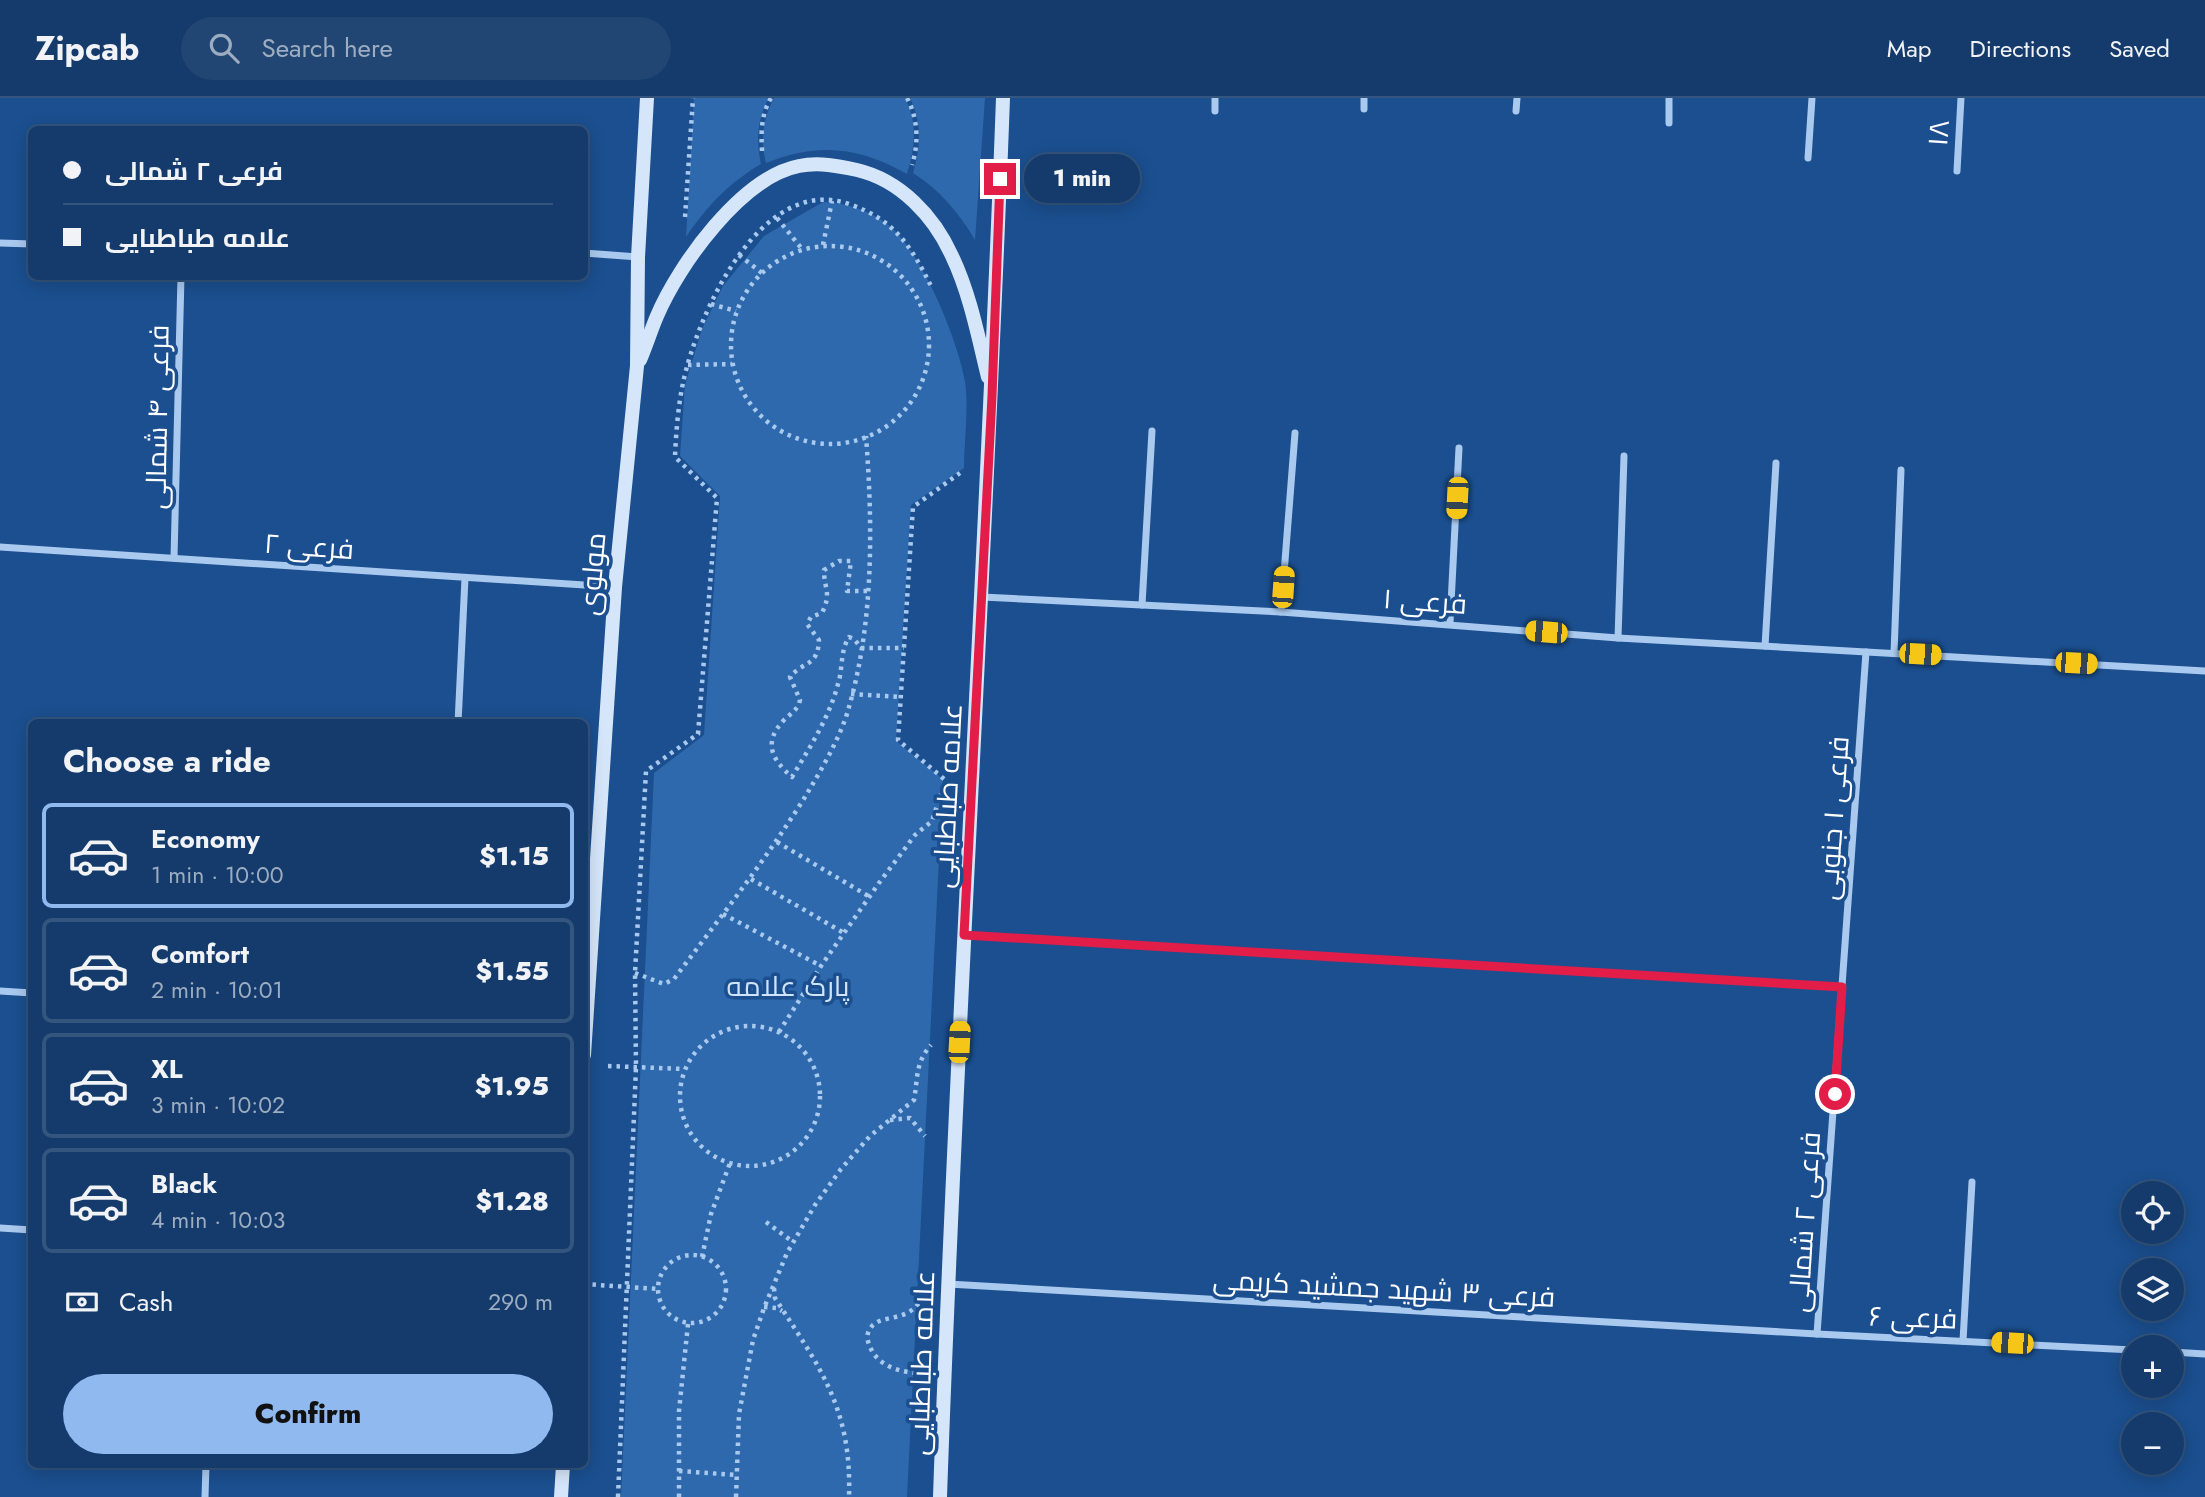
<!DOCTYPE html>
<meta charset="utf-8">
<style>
body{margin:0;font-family:Jost,Cairo,sans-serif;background:#214673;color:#f1f3f6;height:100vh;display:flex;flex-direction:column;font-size:26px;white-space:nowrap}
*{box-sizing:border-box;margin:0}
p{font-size:23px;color:#9dadc1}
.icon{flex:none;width:38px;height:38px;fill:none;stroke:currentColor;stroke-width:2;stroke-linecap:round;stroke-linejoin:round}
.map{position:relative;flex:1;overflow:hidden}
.details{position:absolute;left:28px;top:621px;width:560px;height:749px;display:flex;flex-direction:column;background:#143b6b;border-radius:10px;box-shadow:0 4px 18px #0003,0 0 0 2px #33557e}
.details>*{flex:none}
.guide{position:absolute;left:28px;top:28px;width:560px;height:154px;border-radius:10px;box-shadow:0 4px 18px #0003,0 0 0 2px #33557e;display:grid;align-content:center;height:154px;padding:0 35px;background:#143b6b}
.buttons{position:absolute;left:2121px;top:1083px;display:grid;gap:14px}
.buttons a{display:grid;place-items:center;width:63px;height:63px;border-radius:50%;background:#143b6b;box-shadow:0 4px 18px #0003,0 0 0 2px #33557e;font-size:35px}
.end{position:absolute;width:32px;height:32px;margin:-16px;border:9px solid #e11d48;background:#fff;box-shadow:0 0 0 4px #fff}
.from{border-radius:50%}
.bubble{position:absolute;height:49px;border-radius:24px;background:#143b6b;box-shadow:0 4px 18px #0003,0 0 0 2px #33557e;font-size:23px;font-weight:800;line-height:49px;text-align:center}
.car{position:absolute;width:21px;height:42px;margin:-21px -10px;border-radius:9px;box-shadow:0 0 5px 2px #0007;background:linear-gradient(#f5c518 24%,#345 0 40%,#f5c518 0 76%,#345 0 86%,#f5c518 0)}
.guide b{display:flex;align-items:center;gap:24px;height:66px;font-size:26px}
.guide b+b{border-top:2px solid #33557e}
.guide i{width:18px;height:18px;background:#f1f3f6}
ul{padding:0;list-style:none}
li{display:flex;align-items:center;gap:21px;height:105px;margin:0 14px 10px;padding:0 21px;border:4px solid #33557e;border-radius:10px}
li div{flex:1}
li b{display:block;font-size:26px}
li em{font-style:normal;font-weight:800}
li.current{border-color:#90b9f0}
li>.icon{width:63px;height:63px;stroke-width:1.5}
h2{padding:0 35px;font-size:32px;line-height:84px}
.pay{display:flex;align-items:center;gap:18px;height:77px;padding:0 35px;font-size:26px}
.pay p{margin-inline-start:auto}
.action{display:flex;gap:14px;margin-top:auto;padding:14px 35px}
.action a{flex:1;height:80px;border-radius:42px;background:#90b9f0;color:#111;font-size:28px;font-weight:800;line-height:80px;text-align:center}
header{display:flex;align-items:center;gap:42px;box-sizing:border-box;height:98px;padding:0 35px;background:#143b6b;border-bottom:2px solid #33557e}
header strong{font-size:33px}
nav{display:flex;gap:38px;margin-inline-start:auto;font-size:24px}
.search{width:490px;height:63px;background:#214673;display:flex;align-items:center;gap:18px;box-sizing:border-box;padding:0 24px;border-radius:38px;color:#9dadc1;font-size:26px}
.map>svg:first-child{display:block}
.green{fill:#2e69ad}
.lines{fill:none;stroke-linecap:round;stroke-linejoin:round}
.path{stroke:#a9c9ee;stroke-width:4.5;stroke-dasharray:3.5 5;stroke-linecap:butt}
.street{stroke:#a9c9ee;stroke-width:7}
.secondary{stroke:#d6e6fa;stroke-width:14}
.route{stroke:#e11d48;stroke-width:9}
.labels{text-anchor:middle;stroke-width:7;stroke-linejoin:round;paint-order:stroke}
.street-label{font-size:28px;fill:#fff;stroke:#1b4f8f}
.park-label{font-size:28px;fill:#cfe3fa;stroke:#1b4f8f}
</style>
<header>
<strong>Zipcab</strong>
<div class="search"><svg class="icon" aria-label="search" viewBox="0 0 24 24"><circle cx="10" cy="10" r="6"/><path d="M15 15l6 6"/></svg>Search here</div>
<nav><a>Map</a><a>Directions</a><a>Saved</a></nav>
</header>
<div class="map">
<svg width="2205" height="1399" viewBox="0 0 2205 1399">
<rect width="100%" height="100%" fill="#1b4f8f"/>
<g class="green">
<path d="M694 0H769C757 20 756 43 761 66 729 85 707 108 686 139Z"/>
<path d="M774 0H905C918 25 915 50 907 76 859 49 819 44 766 65 760 43 763 20 774 0Z"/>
<path d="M910 0H985L975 142C959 115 940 92 913 75 921 49 922 25 910 0Z"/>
<path d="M823 104C847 105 873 113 892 130 923 158 958 242 965 284 969 311 964 342 964 370L911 407 896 643 943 681 907 1399H621L654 675 704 637 720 398 680 358 685 287 702 231 723 188 764 138Z"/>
</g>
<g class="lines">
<g class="path">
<path d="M907 0C918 20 919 45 912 67"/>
<path d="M762 53C761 33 761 17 771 0"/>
<polyline points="685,119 693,0"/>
<polyline points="777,120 802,151"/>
<polyline points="823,147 832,103"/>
<circle cx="830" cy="247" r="99"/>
<polyline points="739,157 762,175"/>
<polyline points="711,206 736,213"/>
<polyline points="688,267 732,266"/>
<path d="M867 493H847L851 463H839L824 472C824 492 832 494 822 515L811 519 807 526 819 542C818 569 803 563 790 579L800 602 799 606C795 614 790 616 784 622 763 644 771 661 792 679 810 649 829 620 838 586 843 571 840 553 849 539L854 541 861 550H904"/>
<polyline points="851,596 901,599"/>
<polyline points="944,681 898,642 913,409 960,375"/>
<polyline points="777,744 870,799"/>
<polyline points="751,781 844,835"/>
<polyline points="723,816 821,868"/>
<path d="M635 875 664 886 674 881C719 821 765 763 805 699 820 674 836 647 846 619 874 530 873 430 866 338"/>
<circle cx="750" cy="998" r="70"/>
<polyline points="779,934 821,868 879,785 915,737 932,723 941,696"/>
<polyline points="608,968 684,971"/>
<polyline points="890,1022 910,1020 925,1038"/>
<polyline points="766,1124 793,1144"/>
<circle cx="692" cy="1191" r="34"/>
<polyline points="702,1159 711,1116 730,1065"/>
<polyline points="584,1186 658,1191"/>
<path d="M774 1190 775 1200C820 1270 852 1310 849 1399"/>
<polyline points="764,1209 777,1210 782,1213"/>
<path d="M916 1275C893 1273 872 1265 867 1239 872 1212 902 1228 919 1205"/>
<polyline points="679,1373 736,1377"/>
<path d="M618 1399 636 969 635 875 646 673 698 636 717 400 675 359C676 335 678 309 683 285 697 218 760 75 849 106 895 122 911 148 932 190"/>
<polyline points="679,1399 679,1313 688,1226"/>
<path d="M736 1399 739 1316 753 1242 764 1210 787 1155 815 1107 841 1071 870 1038 914 1002C918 980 915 965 931 947"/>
</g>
<g class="street">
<polyline points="1364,11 1364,0"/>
<polyline points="1215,13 1215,0"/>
<polyline points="1516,13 1517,0"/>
<polyline points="1669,25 1669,0"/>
<polyline points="1808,60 1812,0"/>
<polyline points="1957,73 1961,0"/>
<polyline points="0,145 32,146"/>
<polyline points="584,155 638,159"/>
<polyline points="0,449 615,489"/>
<polyline points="174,460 181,178"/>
<polyline points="982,499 1281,514 1618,540 2205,573"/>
<polyline points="1142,507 1152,333"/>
<polyline points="1281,514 1295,335"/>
<polyline points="1450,525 1459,350"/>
<polyline points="1618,540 1624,358"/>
<polyline points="1765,548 1776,365"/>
<polyline points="1894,555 1901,372"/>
<polyline points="458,625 465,480"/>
<polyline points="964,837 1842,889"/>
<polyline points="0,893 32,895"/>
<polyline points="0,1130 32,1132"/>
<polyline points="948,1186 1817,1236 2133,1252"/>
<polyline points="1817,1236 1866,554"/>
<polyline points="1963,1243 1972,1084"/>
<polyline points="2172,1254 2205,1256"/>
<polyline points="205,1399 206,1367"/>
</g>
<g class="secondary">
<path d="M640 262C646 248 651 232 657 218 679 166 742 79 799 68 819 64 838 68 857 72 900 82 934 118 952 158 970 196 978 238 988 279"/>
<polyline points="584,957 615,489 637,268 638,159 647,0"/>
<polyline points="561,1399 563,1367"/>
<path d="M940 1399C956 932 986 467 1003 0"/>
</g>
</g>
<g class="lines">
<polyline class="route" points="1000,81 992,298 964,837 1842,889 1835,996"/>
</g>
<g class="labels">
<g class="street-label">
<text transform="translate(1938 35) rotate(-86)" y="10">۱۸</text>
<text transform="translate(157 319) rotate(-89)" y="10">فرعی ۴ شمالی</text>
<text transform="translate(309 448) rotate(4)" y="10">فرعی ۲</text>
<text transform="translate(592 476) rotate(-85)" y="10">مولوی</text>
<text transform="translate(1425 503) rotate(4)" y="10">فرعی ۱</text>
<text transform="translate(947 698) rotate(-87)" y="10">علامه طباطبایی</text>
<text transform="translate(1833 720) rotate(-86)" y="10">فرعی ۱ جنوبی</text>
<text transform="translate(1804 1124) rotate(-86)" y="10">فرعی ۲ شمالی</text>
<text transform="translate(1384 1190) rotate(3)" y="10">فرعی ۳ شهید جمشید کریمی</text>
<text transform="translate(1913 1219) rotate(2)" y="10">فرعی ۶</text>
<text transform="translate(921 1265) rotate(-88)" y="10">علامه طباطبایی</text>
</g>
<g class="park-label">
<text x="788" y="898">پارک علامه</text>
</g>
</g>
</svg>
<div class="buttons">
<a><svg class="icon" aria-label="locate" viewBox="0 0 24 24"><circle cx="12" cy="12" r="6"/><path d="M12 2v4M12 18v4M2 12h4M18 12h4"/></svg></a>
<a><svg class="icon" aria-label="layers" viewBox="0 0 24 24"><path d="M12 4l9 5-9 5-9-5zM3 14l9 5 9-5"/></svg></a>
<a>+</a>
<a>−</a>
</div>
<i class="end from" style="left:1835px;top:996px"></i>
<i class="end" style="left:1000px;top:81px"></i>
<div class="bubble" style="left:1024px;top:56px;width:116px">1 min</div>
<i class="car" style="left:1457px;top:400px;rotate:183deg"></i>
<i class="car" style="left:1283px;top:489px;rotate:4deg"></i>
<i class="car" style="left:1546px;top:534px;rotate:275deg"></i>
<i class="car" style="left:1920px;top:556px;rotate:93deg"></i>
<i class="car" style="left:2076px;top:565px;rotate:93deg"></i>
<i class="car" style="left:959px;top:944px;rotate:3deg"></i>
<i class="car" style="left:2012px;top:1245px;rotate:273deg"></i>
<div class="guide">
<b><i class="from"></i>فرعی ۲ شمالی</b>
<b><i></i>علامه طباطبایی</b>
</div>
<section class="details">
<h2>Choose a ride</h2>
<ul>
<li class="current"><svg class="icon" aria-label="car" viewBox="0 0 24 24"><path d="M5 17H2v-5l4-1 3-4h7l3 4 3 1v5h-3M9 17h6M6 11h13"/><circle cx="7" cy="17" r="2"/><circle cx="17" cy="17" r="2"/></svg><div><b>Economy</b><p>1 min · 10:00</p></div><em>$1.15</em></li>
<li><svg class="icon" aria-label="car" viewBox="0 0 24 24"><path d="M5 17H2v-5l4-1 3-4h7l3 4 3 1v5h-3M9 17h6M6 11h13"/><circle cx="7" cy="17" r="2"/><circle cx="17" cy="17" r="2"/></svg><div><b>Comfort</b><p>2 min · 10:01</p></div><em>$1.55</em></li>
<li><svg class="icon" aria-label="car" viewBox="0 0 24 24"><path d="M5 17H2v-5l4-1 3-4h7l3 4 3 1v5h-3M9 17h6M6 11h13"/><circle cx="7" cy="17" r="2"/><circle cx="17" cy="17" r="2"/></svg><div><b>XL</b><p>3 min · 10:02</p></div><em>$1.95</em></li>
<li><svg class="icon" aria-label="car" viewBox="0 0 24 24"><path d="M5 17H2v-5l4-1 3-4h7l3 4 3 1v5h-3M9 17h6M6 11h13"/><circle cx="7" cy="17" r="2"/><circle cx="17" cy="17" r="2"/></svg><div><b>Black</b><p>4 min · 10:03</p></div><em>$1.28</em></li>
</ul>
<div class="pay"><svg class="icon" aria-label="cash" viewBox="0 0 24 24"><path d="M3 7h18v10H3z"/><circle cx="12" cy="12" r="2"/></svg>Cash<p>290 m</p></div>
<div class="action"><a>Confirm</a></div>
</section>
</div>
